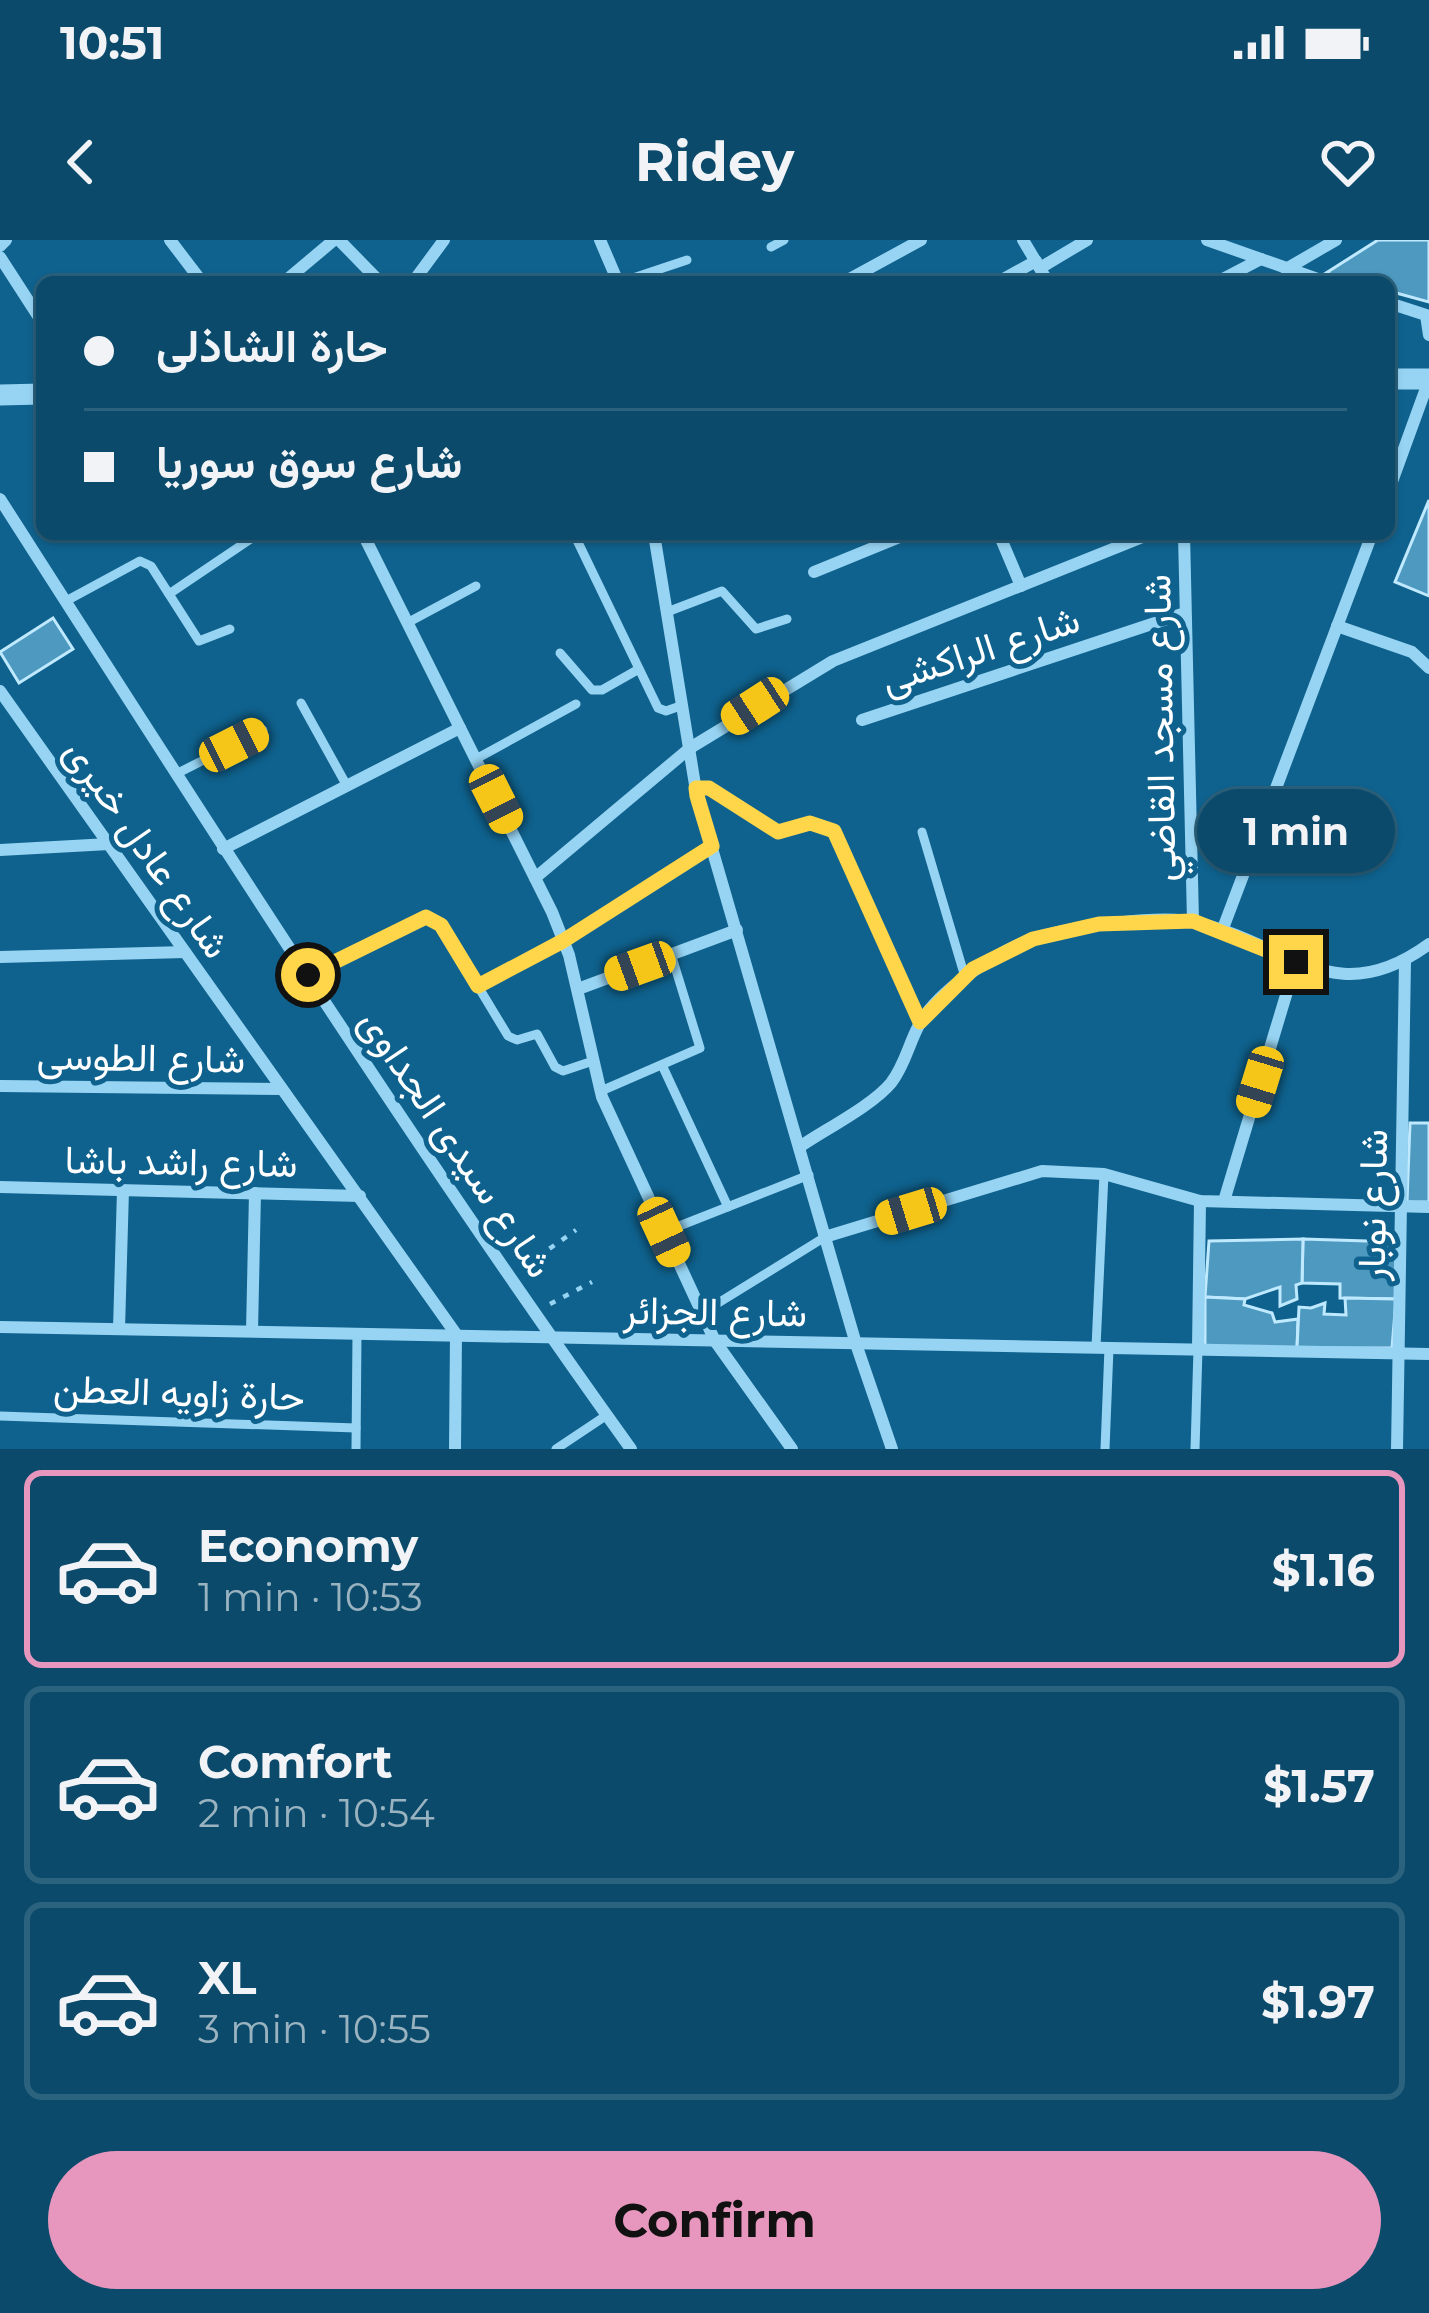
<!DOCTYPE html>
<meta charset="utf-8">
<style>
body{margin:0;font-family:Montserrat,Vazirmatn,sans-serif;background:#195472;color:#f1f3f6;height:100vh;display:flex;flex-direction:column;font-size:45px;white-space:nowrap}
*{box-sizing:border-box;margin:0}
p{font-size:39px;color:#9ab3c1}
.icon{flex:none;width:66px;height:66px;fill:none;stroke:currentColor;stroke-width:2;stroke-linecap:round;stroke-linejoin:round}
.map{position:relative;height:1209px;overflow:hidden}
.sheet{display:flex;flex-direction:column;background:#0b4a6a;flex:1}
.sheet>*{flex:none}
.guide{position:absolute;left:36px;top:36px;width:1359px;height:264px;border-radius:18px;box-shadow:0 3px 9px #0004,0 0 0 3px #2b627e;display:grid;align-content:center;height:264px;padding:0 48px;background:#0b4a6a}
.end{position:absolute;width:54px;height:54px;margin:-27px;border:15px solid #ffd54a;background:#111;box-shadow:0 0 0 6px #111}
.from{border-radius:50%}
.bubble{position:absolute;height:84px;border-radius:42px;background:#0b4a6a;box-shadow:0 3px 9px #0004,0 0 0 3px #2b627e;font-size:39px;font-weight:700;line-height:84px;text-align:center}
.car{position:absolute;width:36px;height:72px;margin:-36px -18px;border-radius:15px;box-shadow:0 0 9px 3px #0007;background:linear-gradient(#f5c518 24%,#345 0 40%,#f5c518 0 76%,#345 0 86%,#f5c518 0)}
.guide b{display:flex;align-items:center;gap:42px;height:114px;font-size:45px}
.guide b+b{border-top:3px solid #2b627e}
.guide i{width:30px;height:30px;background:#f1f3f6}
ul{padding:21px 0 0;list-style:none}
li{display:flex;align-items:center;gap:36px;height:198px;margin:0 24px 18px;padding:0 24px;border:6px solid #2b627e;border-radius:18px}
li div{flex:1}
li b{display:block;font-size:45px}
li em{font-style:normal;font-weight:700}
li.selected{border-color:#e797bd}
li>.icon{width:108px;height:108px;stroke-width:1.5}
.primary-button{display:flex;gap:24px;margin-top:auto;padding:24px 48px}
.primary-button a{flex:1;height:138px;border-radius:72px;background:#e797bd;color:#111;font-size:48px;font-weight:700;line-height:138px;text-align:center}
.status{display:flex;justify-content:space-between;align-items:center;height:84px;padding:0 60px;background:#0b4a6a;direction:ltr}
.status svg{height:33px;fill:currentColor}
header{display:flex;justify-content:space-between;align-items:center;height:156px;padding:0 48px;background:#0b4a6a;font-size:54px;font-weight:700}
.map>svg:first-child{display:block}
.building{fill:#4e99c0;stroke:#bfe9fe;stroke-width:3}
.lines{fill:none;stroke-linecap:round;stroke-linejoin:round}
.path{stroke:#97d4f3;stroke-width:4.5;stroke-dasharray:6 9;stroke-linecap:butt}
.service{stroke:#97d4f3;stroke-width:9}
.minor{stroke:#97d4f3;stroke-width:12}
.tertiary{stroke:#97d4f3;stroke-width:21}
.route{stroke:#ffd54a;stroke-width:15}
.labels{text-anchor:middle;stroke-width:10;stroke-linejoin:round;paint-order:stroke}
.street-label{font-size:39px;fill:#fff;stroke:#0f628e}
</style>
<div class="status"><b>10:51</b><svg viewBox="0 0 49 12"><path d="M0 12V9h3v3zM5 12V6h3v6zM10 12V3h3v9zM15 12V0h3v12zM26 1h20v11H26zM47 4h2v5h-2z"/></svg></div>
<header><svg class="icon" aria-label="back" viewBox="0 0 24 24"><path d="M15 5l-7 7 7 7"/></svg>Ridey<svg class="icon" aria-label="heart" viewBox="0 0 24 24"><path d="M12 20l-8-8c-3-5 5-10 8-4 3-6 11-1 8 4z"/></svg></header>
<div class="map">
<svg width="1429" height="1209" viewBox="0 0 1429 1209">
<rect width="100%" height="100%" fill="#0f628e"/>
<g class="building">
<polygon points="1378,0 1429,0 1429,62 1389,51 1389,42 1357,42 1326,33"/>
<polygon points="1429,260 1429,356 1395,342"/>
<polygon points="53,378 73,409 19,443 0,412"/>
<polygon points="1410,883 1429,883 1429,962 1407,962"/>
<polygon points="1303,999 1398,1002 1396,1059 1340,1058 1340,1044 1302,1043"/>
<polygon points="1303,999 1302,1043 1296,1045 1297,1059 1280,1066 1280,1047 1245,1059 1205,1057 1209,1001"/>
<polygon points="1205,1057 1245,1059 1244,1065 1272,1073 1275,1082 1298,1079 1297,1108 1205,1107"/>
<polygon points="1345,1058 1396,1059 1392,1108 1297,1108 1299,1067 1311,1068 1325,1063 1324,1074 1346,1075"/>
</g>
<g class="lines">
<g class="path">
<polyline points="525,1026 576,990"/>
<polyline points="550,1064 592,1042"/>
</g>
<g class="service">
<polyline points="771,7 784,0"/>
<polyline points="621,42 687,20"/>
<polyline points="574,294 658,468 666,471 683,465"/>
<polyline points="169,354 258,294"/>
<polyline points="66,361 140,321 151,326 199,401 230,389"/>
<polyline points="667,372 722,351 756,389 787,379"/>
<polyline points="407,383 476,346"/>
<polyline points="560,413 592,450 602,450 639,429"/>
<polyline points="301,463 347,546"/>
<polyline points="476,519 576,464"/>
<polyline points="176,534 263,490"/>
<polyline points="922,592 965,737"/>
<polyline points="308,735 420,678 432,678 441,685 508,796 517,800 537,794 555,827 563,831 593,821"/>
<polyline points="478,746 564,701 712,606"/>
<polyline points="662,825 728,967"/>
<polyline points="601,851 700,808 671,714"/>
<polyline points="664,992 809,935"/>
<polyline points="702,1073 825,997"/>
<polyline points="1096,1107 1104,934"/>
<polyline points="0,1176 356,1188"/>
<polyline points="356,1209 357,1093"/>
<polyline points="556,1209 607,1175"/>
<polyline points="1105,1209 1109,1108"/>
<polyline points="1195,1209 1198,1109"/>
</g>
<g class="minor">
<polyline points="170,0 202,42"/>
<polyline points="339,0 380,42"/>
<polyline points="600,0 618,42"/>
<polyline points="1023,0 1048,42"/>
<polyline points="1207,0 1326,42"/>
<polyline points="0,6 6,0"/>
<polyline points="0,17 42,82"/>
<polyline points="1040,28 1087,0"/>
<polyline points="1286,29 1336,0"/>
<polyline points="284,42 334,0"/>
<polyline points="413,42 444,0"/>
<polyline points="844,42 921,0"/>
<polyline points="998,42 1036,21"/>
<polyline points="1217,42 1261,19"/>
<polyline points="1389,63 1426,75 1429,95"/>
<polyline points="1389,250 1429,140"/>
<path d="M0 259C205 579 409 900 631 1209"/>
<polyline points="363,294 552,672 569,715 602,857 715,1101 792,1209"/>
<polyline points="654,294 697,557 856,1104 892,1209"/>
<polyline points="999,294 1021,346"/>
<polyline points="1184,294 1193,681"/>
<polyline points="814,332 907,294"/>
<polyline points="1337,386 1412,412 1429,428"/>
<polyline points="0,451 456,1094 455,1209"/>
<polyline points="862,480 1185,373"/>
<polyline points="696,548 709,548 778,592 810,583 834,591 920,781"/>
<polyline points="223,609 460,488"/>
<polyline points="0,610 109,604"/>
<polyline points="535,638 690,508 833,421 1150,294"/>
<polyline points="1222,691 1372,294"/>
<polyline points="0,717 185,712"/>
<polyline points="578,749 737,690"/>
<polyline points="0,846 282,849"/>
<path d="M801 906C826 889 873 865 891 843 905 825 909 803 919 785 938 750 998 711 1035 698 1071 687 1163 673 1199 683 1290 706 1336 772 1429 704"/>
<polyline points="0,947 360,956"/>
<polyline points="1224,961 1296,722"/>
<polyline points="828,996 1042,931 1104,934 1200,961 1429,967"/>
<polyline points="0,1087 1429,1114"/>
<polyline points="119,1089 123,950"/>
<polyline points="252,1091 255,953"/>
<polyline points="1198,1109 1200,961"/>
<polyline points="1397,1209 1405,721"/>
</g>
<g class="tertiary">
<polyline points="1389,139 1429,139"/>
<polyline points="0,155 42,154"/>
</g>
</g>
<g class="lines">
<polyline class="route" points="308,735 426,677 441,685 478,746 563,701 712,606 697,556 696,548 709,548 778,592 810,583 834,591 920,782 973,729 1033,699 1099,684 1193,681 1296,722"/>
</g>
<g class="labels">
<g class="street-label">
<text transform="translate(980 409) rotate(-18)" y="14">شارع الراكشى</text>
<text transform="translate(1159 488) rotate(-91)" y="14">شارع مسجد القاضي</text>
<text transform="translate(148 608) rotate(55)" y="14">شارع عادل خيرى</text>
<text transform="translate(141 817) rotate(1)" y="14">شارع الطوسى</text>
<text transform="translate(457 903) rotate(56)" y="14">شارع سيدى الجداوى</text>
<text transform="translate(181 921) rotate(1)" y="14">شارع راشد باشا</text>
<text transform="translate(1372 965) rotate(-89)" y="14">شارع نوبار</text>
<text transform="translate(715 1071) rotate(1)" y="14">شارع الجزائر</text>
<text transform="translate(179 1152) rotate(2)" y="14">حارة زاويه العطن</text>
</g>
</g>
</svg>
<i class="end from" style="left:308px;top:735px"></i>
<i class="end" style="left:1296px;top:722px"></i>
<div class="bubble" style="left:1197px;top:549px;width:198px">1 min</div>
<i class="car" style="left:755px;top:466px;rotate:237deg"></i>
<i class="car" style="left:234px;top:505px;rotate:63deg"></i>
<i class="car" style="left:496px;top:559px;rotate:153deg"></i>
<i class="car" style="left:640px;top:726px;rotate:250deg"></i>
<i class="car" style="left:1260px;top:842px;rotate:197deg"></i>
<i class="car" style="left:911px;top:971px;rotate:253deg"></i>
<i class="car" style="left:664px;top:992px;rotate:155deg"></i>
<div class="guide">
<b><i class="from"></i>حارة الشاذلى</b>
<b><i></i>شارع سوق سوريا</b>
</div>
</div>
<section class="sheet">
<ul>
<li class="selected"><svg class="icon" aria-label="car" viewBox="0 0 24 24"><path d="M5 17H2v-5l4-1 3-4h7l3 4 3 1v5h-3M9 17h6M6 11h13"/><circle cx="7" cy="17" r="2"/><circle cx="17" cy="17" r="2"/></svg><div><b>Economy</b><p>1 min · 10:53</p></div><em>$1.16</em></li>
<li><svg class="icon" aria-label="car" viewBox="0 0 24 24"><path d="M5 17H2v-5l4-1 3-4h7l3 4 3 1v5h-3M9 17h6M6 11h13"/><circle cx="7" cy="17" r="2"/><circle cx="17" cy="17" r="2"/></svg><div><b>Comfort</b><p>2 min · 10:54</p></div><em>$1.57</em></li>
<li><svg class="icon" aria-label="car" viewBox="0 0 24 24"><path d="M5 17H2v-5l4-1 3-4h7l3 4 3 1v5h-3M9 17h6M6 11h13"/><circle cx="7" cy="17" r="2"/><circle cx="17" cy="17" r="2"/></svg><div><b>XL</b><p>3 min · 10:55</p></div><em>$1.97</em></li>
</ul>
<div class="primary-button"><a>Confirm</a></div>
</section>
